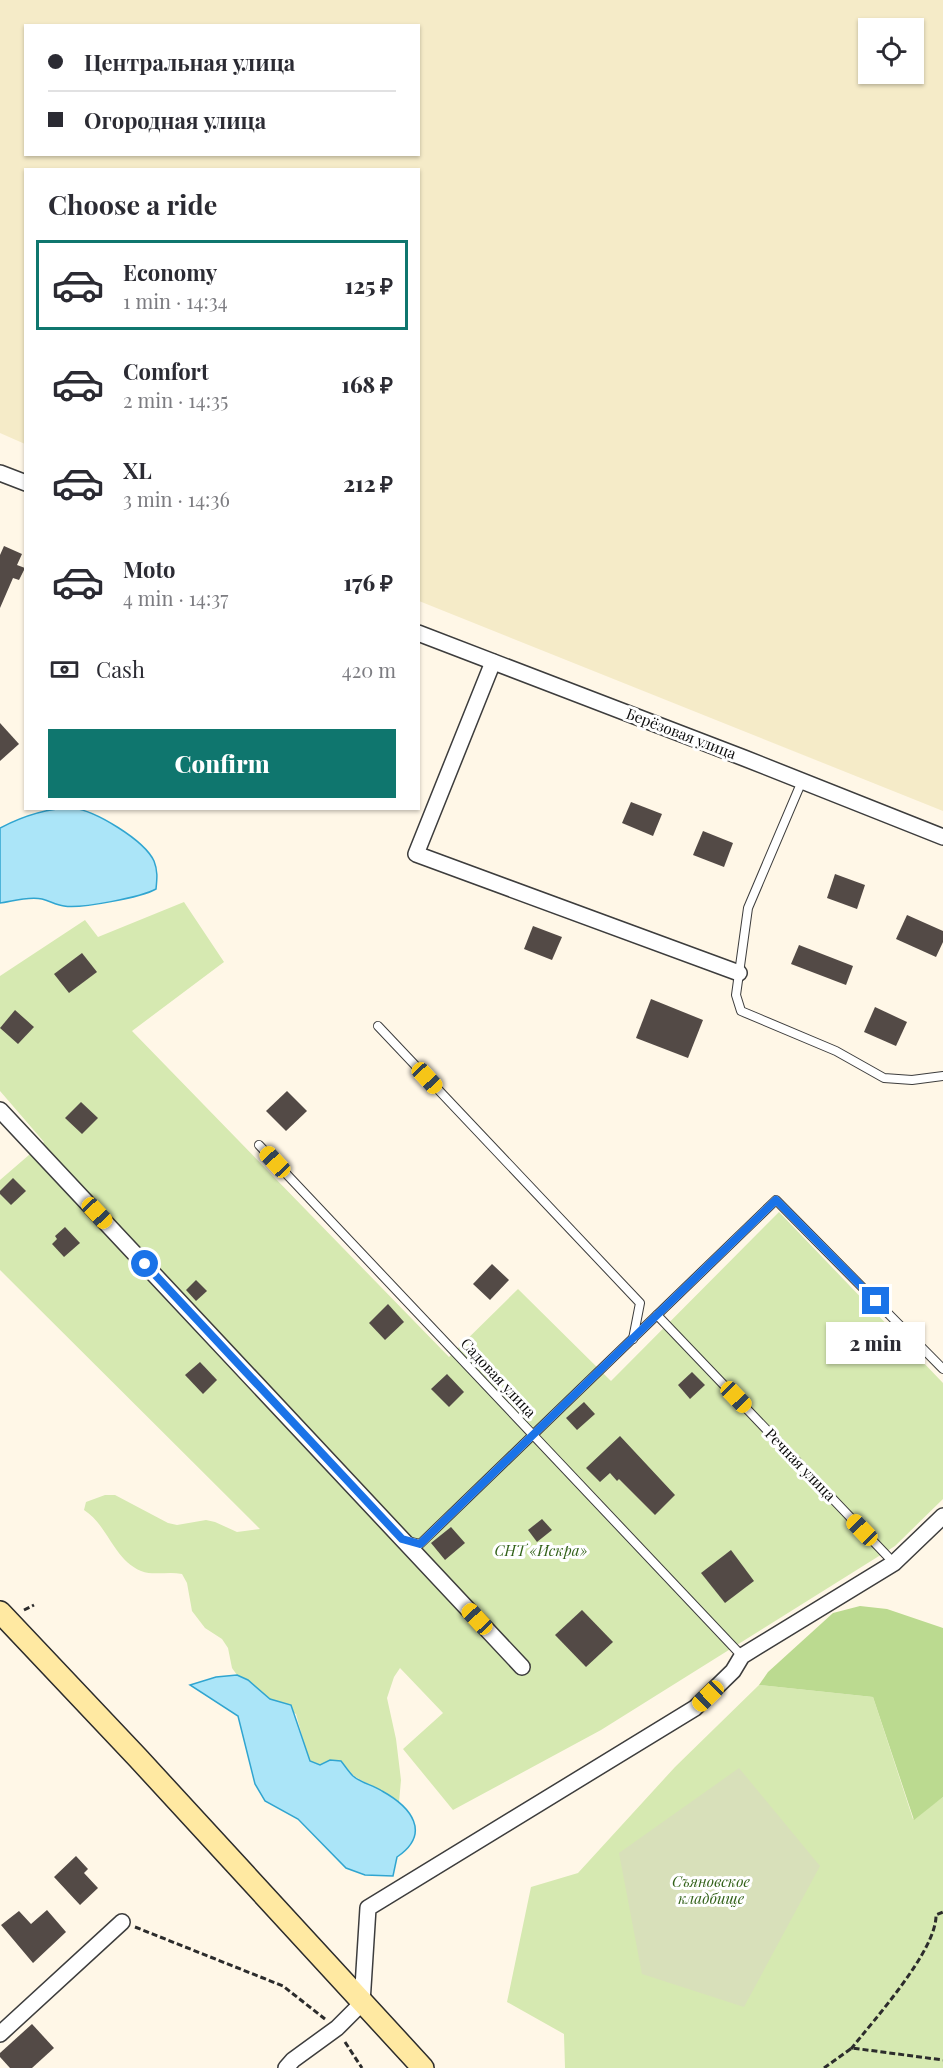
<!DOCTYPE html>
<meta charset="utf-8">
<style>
body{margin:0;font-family:"Playfair Display",serif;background:#f7f7f7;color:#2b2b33;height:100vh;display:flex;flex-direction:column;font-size:22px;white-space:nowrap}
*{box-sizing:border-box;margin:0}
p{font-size:20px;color:#7c7c81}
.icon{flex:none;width:33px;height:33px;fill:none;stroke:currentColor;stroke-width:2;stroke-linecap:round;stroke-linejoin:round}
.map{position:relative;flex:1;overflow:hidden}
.sheet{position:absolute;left:24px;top:168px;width:396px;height:642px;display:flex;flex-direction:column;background:#fff;border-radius:0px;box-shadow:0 2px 4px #0004}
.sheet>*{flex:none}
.hud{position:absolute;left:24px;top:24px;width:396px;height:132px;border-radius:0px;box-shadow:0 2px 4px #0004;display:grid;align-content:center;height:132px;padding:0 24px;background:#fff}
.tools{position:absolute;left:858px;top:18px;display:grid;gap:12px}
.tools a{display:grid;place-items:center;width:66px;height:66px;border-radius:0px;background:#fff;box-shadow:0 2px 4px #0004;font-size:30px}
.end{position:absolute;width:27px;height:27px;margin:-14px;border:8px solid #1a73e8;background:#fff;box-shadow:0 0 0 3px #fff}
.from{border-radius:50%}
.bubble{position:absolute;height:42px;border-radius:0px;background:#fff;box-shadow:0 2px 4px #0004;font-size:20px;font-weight:800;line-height:42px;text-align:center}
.car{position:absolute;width:18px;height:36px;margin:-18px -9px;border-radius:8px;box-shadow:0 0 4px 2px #0007;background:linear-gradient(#f5c518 24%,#345 0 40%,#f5c518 0 76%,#345 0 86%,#f5c518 0)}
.hud b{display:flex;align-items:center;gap:21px;height:57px;font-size:22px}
.hud b+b{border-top:2px solid #e1e1e2}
.hud i{width:15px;height:15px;background:#2b2b33}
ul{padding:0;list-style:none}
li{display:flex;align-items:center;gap:18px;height:90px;margin:0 12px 9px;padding:0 12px;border:3px solid transparent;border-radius:0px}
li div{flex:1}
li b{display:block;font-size:22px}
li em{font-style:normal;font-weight:800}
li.on{border-color:#0f766e}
li>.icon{width:54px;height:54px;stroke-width:1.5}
h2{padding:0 24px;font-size:27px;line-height:72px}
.pay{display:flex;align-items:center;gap:15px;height:66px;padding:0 24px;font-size:22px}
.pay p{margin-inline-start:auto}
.action{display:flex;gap:12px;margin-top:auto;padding:12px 24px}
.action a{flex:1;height:69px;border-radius:0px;background:#0f766e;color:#fff;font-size:24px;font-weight:800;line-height:69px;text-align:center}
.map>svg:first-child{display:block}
.farmland{fill:#f5ebc8;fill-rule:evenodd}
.green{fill:#d6e9b1}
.forest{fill:#bbda90}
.cemetery{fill:#d8e0ba}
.water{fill:#abe5f8;stroke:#30a5d0;stroke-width:1.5}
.building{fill:#534a46}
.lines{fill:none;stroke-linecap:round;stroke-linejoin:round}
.lane-casing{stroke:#3d3d3d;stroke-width:10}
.street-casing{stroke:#3d3d3d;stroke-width:18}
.secondary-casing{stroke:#2c2c2c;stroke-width:24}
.path{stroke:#2c2c2c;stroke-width:3;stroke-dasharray:6 3;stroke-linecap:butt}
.lane{stroke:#fff;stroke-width:8}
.street{stroke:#fff;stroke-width:15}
.secondary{stroke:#ffe9a2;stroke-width:21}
.route{stroke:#1a73e8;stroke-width:8}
.labels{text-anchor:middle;stroke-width:6;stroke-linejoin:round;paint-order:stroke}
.street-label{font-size:15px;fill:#0a0a0a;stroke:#fff}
.park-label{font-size:15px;font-style:italic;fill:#33621a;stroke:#fff}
</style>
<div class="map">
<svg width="943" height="2068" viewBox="0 0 943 2068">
<rect width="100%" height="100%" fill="#fff7e7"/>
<path class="farmland" d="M0 0H943V811L419 601 418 170H26L25 444 0 433ZM26 26H418V154H26ZM868 28H914V74H868Z"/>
<g class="green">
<path d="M184 902 224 962 132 1031 449 1357 518 1289 611 1381 779 1212 943 1383V1499L895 1546 601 1730 453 1810 403 1749 443 1713 400 1668 394 1677 387 1698 396 1739 401 1780 399 1802 354 1776 341 1761 330 1760 320 1765 309 1761 296 1714 270 1699 248 1680 237 1675 232 1668 228 1648 222 1639 205 1628 192 1611 187 1583 182 1574C168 1571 154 1576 141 1571 113 1559 108 1525 84 1510L86 1502 105 1495H115L168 1523 177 1525 206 1520 215 1522 237 1532 260 1529 0 1270V1180L44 1142 0 1091V976L85 920 98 937Z"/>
<polygon points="759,1685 873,1697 913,1819 943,1797 943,2068 565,2068 564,2034 507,2002 531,1887 578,1873 675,1767"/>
</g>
<polygon class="forest" points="860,1606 887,1609 943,1628 943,1797 914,1820 873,1697 759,1685 768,1672 833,1613"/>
<polygon class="cemetery" points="739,1768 820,1866 744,2007 642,1974 619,1853"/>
<g class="water">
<path d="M73 808C96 811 144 840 154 861 158 871 157 879 156 889 142 897 81 909 64 906 56 905 50 901 42 899 29 896 13 901 0 903V828C23 816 47 808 73 808Z"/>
<path d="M237 1675 248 1680 270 1699 291 1705 310 1761 320 1765 330 1760 341 1761C345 1766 349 1772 353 1776 361 1783 373 1785 382 1791 411 1807 432 1833 397 1857L393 1876 365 1875 346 1868 298 1819 265 1801 255 1784 238 1716 190 1685 216 1677Z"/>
</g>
<g class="building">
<polygon points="4,546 22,554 17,565 25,568 19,580 13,578 0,608 0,555"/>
<polygon points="0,723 19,744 0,761"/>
<polygon points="631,802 662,814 653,836 622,823"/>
<polygon points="703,831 733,843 724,867 693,855"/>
<polygon points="835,874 865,885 857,909 827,898"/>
<polygon points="907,915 943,931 943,942 936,957 896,939"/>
<polygon points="533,926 562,937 552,960 524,949"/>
<polygon points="799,945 853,966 846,985 791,964"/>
<polygon points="82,953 97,972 69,993 54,974"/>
<polygon points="651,999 703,1020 688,1058 636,1038"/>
<polygon points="875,1007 907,1022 896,1046 864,1032"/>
<polygon points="15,1010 34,1027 18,1044 0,1028"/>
<polygon points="287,1091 307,1111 286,1131 266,1111"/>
<polygon points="81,1102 98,1118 82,1134 65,1118"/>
<polygon points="13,1178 26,1191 11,1205 0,1194 0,1191"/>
<polygon points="65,1227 80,1243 64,1257 52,1244 57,1239 55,1236"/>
<polygon points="492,1264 509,1280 490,1300 473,1284"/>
<polygon points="196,1280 207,1291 196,1301 186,1290"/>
<polygon points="388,1304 404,1322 385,1340 369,1323"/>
<polygon points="200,1362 217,1380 203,1394 185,1375"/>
<polygon points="692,1372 705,1385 690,1399 678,1385"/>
<polygon points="447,1374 464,1392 449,1407 431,1389"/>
<polygon points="584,1402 595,1414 577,1430 566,1418"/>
<polygon points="620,1436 675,1495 655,1515 619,1479 617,1481 610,1473 600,1482 586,1468"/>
<polygon points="542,1519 552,1530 537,1542 528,1530"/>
<polygon points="451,1527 465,1543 445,1560 431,1543"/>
<polygon points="731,1550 754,1581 725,1603 701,1573"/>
<polygon points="582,1610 613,1642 586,1667 555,1635"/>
<polygon points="76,1856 88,1869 84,1873 98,1888 80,1905 54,1877"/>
<polygon points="47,1910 66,1932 33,1963 1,1925 19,1911 31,1924"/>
<polygon points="32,2024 54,2048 32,2068 10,2068 0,2057 0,2053"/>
</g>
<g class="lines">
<g class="lane-casing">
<g id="lane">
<polyline points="802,781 748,908 736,995 741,1011 836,1051 884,1078 912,1080 943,1076"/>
<polyline points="378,1026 640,1303 633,1339"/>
<polyline points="259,1145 742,1656"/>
<polyline points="657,1315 894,1563"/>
<polyline points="408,1541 420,1544 776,1200 943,1369"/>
</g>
</g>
<g class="street-casing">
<g id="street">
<polyline points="0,473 26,483"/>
<polyline points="418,633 744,758 943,837"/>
<polyline points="493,662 416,854 739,973"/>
<polyline points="0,1110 522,1667"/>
<polyline points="0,2034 122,1922"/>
<polyline points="286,2068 293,2060 337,2028 362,2003 368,1908 695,1708 733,1671 742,1656 894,1563 943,1516"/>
</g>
</g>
<g class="secondary-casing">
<polyline id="secondary" points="0,1612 138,1758 423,2068"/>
</g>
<g class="path">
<polyline points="24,1610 34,1605"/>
<polyline points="135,1927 283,1986 325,2019"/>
<polyline points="345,2042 362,2068"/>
<path d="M851 2049C873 2021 937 1950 936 1915L943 1912"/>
<polyline points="824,2068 852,2048 943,2060"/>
</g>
<use href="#lane" class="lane"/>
<use href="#street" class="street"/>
<use href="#secondary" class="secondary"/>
</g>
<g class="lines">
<polyline class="route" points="145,1264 402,1539 420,1544 776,1200 876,1301"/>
</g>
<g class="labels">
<g class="street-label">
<text transform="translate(681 734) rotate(21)" y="5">Берёзовая улица</text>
<text transform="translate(498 1378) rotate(47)" y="5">Садовая улица</text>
<text transform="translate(800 1465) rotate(46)" y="5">Речная улица</text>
</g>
<g class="park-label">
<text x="541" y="1556">СНТ «Искра»</text>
<text x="711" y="1887">Съяновское<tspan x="711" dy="17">кладбище</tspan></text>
</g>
</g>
</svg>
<div class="tools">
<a><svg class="icon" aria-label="locate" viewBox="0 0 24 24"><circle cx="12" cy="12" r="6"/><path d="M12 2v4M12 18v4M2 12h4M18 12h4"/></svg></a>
</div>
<i class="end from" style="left:145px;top:1264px"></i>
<i class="end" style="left:876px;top:1301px"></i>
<div class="bubble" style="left:826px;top:1322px;width:99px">2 min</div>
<i class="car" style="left:427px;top:1078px;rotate:137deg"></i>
<i class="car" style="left:275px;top:1162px;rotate:317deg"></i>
<i class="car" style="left:97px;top:1213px;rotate:137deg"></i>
<i class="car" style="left:736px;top:1397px;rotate:136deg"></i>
<i class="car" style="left:862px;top:1530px;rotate:316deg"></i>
<i class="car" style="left:477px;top:1619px;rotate:317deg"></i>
<i class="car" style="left:708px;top:1696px;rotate:226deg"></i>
<div class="hud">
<b><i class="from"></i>Центральная улица</b>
<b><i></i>Огородная улица</b>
</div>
<section class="sheet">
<h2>Choose a ride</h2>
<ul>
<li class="on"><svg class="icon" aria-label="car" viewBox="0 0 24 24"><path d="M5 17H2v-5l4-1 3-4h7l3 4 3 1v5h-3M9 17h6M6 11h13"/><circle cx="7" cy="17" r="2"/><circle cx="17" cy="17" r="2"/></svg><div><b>Economy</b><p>1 min · 14:34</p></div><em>125 ₽</em></li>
<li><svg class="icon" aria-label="car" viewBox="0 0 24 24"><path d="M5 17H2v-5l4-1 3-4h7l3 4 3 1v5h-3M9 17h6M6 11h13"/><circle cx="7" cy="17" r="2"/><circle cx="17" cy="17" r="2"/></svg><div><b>Comfort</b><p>2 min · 14:35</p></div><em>168 ₽</em></li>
<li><svg class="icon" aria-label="car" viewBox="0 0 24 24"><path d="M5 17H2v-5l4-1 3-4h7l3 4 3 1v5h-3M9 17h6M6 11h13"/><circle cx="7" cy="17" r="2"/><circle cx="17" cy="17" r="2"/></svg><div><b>XL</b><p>3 min · 14:36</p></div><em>212 ₽</em></li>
<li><svg class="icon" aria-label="car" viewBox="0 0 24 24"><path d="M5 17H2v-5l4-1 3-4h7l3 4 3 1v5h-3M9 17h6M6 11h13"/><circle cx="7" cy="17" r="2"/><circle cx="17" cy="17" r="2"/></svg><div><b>Moto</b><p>4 min · 14:37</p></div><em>176 ₽</em></li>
</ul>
<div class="pay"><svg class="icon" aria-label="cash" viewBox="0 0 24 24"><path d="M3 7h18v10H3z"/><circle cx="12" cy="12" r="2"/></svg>Cash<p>420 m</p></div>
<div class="action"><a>Confirm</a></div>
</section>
</div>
